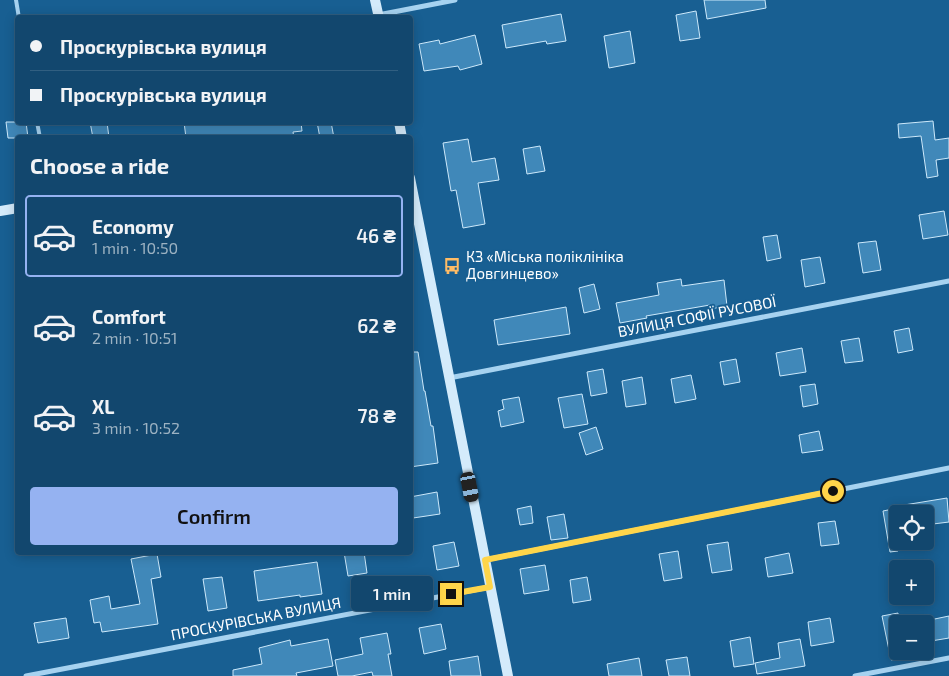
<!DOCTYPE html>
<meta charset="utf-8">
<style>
body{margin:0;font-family:"Exo 2",sans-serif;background:#1f5176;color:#f1f3f6;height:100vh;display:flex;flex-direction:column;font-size:19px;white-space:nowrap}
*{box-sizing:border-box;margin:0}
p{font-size:16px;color:#9cb2c2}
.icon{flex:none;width:28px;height:28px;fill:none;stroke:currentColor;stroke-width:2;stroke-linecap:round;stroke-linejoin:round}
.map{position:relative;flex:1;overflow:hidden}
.sheet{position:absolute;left:15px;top:135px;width:398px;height:420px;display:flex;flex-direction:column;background:#12476e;border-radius:5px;box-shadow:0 2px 12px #0003,0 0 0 1px #315f81}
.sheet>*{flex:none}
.top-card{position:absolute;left:15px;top:15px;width:398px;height:110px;border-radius:5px;box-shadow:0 2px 12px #0003,0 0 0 1px #315f81;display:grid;align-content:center;height:110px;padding:0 15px;background:#12476e}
.tools{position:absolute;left:889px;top:505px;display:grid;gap:10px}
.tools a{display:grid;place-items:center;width:45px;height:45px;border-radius:5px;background:#12476e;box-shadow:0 2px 12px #0003,0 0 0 1px #315f81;font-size:25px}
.end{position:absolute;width:22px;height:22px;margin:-11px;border:6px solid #ffd54a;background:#111;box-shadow:0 0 0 2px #111}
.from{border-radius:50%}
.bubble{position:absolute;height:35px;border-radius:5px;background:#12476e;box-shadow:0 2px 12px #0003,0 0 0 1px #315f81;font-size:16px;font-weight:600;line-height:35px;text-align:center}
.car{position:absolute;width:15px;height:30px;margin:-15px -8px;border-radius:6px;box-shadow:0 0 4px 1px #0007;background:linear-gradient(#222 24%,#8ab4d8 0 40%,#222 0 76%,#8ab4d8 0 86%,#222 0)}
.top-card b{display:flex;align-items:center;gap:18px;height:48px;font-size:19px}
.top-card b+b{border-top:1px solid #315f81}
.top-card i{width:12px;height:12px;background:#f1f3f6}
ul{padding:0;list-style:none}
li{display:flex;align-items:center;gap:15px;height:82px;margin:0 10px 8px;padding:0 5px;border:2px solid transparent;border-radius:5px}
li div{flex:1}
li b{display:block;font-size:19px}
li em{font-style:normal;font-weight:600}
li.current{border-color:#95b2f1}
li>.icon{width:45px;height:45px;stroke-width:1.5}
h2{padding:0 15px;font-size:22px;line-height:60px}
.primary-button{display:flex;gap:10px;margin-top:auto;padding:10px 15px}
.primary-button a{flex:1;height:58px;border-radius:5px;background:#95b2f1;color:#111;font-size:20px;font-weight:600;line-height:58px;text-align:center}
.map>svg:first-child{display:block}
.building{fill:#4088b9;stroke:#cde9fb}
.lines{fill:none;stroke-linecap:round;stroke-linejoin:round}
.lane{stroke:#a6d2f0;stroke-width:4}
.street{stroke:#a6d2f0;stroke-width:5}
.secondary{stroke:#d4ebfb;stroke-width:10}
.route{stroke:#ffd54a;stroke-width:6}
.labels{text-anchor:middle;stroke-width:4;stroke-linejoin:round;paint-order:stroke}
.poi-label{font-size:15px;fill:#fff;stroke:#185f92;text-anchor:start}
.street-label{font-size:15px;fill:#fff;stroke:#185f92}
</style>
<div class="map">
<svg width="949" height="676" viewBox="0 0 949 676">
<rect width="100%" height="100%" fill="#185f92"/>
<g class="building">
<polygon points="704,0 765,0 766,8 707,19"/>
<polygon points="696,11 700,38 680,41 676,15"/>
<polygon points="561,14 566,41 547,44 546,41 506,48 502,25"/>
<polygon points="630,31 635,63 609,68 604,36"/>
<polygon points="475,35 482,64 460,70 458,66 424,71 419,44 439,40 440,44"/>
<polygon points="933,121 935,140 949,138 949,158 936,160 938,176 927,178 921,136 899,138 898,124"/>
<polygon points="6,122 26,122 28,138 8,138"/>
<polygon points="90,122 107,122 109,138 93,138"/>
<polygon points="184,122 301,122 302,131 293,132 294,138 272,138 272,135 256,138 186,138"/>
<polygon points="317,122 331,122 334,138 320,138"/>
<polygon points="468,139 472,162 495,158 499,180 478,183 485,224 463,228 456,190 451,191 443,143"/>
<polygon points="540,146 545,171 527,174 523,149"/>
<polygon points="944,211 948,235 923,239 919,215"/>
<polygon points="777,235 781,258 767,261 763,237"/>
<polygon points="876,241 881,270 863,273 858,243"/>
<polygon points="820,257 825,283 805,287 801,260"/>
<polygon points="681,279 682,286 724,280 727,306 710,309 710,305 646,316 647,318 620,323 616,303 659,295 657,283"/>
<polygon points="594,284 600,309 584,313 579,288"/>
<polygon points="566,307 570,334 498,345 494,320"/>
<polygon points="909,328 913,350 898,353 894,331"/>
<polygon points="859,338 863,361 845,363 841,341"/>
<polygon points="802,348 806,372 780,376 776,353"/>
<polygon points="410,352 418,352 424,391 425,391 431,426 433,426 438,463 410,467"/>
<polygon points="736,359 740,382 724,385 720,362"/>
<polygon points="603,369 607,393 591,396 587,372"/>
<polygon points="691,375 696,399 675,403 671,379"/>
<polygon points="642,377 646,404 626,407 622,381"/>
<polygon points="815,384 818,404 803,407 800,386"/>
<polygon points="582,394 588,424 564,428 558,398"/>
<polygon points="519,397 524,422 501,427 498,411 504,409 502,400"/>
<polygon points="596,427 603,449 586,455 579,433"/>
<polygon points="819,431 823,450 802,453 799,435"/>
<polygon points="437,492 440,514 413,518 410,497"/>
<polygon points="947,498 949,522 925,525 925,514 898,514 898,506"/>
<polygon points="531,506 533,523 520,525 517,509"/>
<polygon points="898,508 898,551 890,552 883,511"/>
<polygon points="564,514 568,538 551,540 547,517"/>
<polygon points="835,521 839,544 821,546 818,523"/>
<polygon points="454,542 459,566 437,570 433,546"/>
<polygon points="728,542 732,570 712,573 707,545"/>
<polygon points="678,551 682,578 664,581 659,554"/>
<polygon points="344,552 364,552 367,573 348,576"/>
<polygon points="789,553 793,573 768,577 765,558"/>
<polygon points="157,554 161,577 151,579 158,624 102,632 100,622 94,623 90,600 109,596 111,609 140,604 131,559"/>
<polygon points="317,562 322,594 300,597 300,595 258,601 254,571"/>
<polygon points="545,565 549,590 524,594 520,569"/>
<polygon points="222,577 227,608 208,611 203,579"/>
<polygon points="587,577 591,600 573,603 570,580"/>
<polygon points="898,613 898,659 891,660 882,616"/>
<polygon points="949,616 949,638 925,642 925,621"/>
<polygon points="66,618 69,638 38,643 34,623"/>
<polygon points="830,618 834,642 811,646 808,622"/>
<polygon points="441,624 446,649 424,654 419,628"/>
<polygon points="387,633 391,654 388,654 392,676 373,676 372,672 352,676 338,676 335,660 363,654 360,638"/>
<polygon points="750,637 754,664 734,667 730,641"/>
<polygon points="328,639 333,666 296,673 297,676 233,676 233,670 262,664 259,648 290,640 291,646"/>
<polygon points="800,639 805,666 757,674 755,663 780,658 778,643"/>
<polygon points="478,656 481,676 451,676 449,661"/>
<polygon points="687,657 690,676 669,676 666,660"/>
<polygon points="639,658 642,676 609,676 607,664"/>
</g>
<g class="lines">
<g class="lane">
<polyline points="16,0 19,18"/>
<polyline points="37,122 40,138"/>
</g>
<g class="street">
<polyline points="378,15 455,0"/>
<polyline points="449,378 949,281"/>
<polyline points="485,560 949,468"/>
<polyline points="26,676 490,587"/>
<polyline points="855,676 949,658"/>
</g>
<g class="secondary">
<polyline points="375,0 379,18"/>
<polyline points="399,122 402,138"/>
<polyline points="410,178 508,676"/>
<polyline points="0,211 18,208"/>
</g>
</g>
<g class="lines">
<polyline class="route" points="451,594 490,587 485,560 833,491"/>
</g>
<defs>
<g id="bus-bare" transform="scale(1.35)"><path d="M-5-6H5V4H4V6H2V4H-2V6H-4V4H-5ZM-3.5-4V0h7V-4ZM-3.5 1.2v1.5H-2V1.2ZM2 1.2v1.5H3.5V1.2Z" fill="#ffbc65" stroke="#185f92" stroke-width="2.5" paint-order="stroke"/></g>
</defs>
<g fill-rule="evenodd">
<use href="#bus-bare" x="452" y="266"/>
</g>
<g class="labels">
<g class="poi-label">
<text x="466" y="262">КЗ «Міська поліклініка<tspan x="466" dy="17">Довгинцево»</tspan></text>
</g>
<g class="street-label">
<text transform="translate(697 317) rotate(-11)" y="5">ВУЛИЦЯ СОФІЇ РУСОВОЇ</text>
<text transform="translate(256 619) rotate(-11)" y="5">ПРОСКУРІВСЬКА ВУЛИЦЯ</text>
</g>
</g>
</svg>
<div class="tools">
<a><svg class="icon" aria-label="locate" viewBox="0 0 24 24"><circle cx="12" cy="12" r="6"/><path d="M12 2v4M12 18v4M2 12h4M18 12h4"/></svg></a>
<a>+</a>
<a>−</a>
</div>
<i class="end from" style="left:833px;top:491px"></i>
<i class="end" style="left:451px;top:594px"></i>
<div class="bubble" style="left:351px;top:576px;width:82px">1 min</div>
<i class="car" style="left:470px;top:487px;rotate:169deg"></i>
<div class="top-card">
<b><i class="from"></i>Проскурівська вулиця</b>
<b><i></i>Проскурівська вулиця</b>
</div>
<section class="sheet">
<h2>Choose a ride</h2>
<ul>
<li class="current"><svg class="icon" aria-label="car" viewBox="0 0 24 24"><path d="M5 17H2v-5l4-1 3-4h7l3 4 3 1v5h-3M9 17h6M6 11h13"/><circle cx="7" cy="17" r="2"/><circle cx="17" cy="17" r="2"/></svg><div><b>Economy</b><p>1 min · 10:50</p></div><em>46 ₴</em></li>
<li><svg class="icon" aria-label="car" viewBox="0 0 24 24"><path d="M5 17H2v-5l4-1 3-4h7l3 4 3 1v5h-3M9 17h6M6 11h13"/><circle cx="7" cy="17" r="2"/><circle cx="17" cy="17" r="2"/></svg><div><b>Comfort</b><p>2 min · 10:51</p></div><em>62 ₴</em></li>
<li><svg class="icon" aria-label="car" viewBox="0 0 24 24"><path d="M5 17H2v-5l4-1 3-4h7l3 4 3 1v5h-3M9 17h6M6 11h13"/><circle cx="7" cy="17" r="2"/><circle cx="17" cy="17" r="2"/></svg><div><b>XL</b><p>3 min · 10:52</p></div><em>78 ₴</em></li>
</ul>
<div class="primary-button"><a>Confirm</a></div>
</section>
</div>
